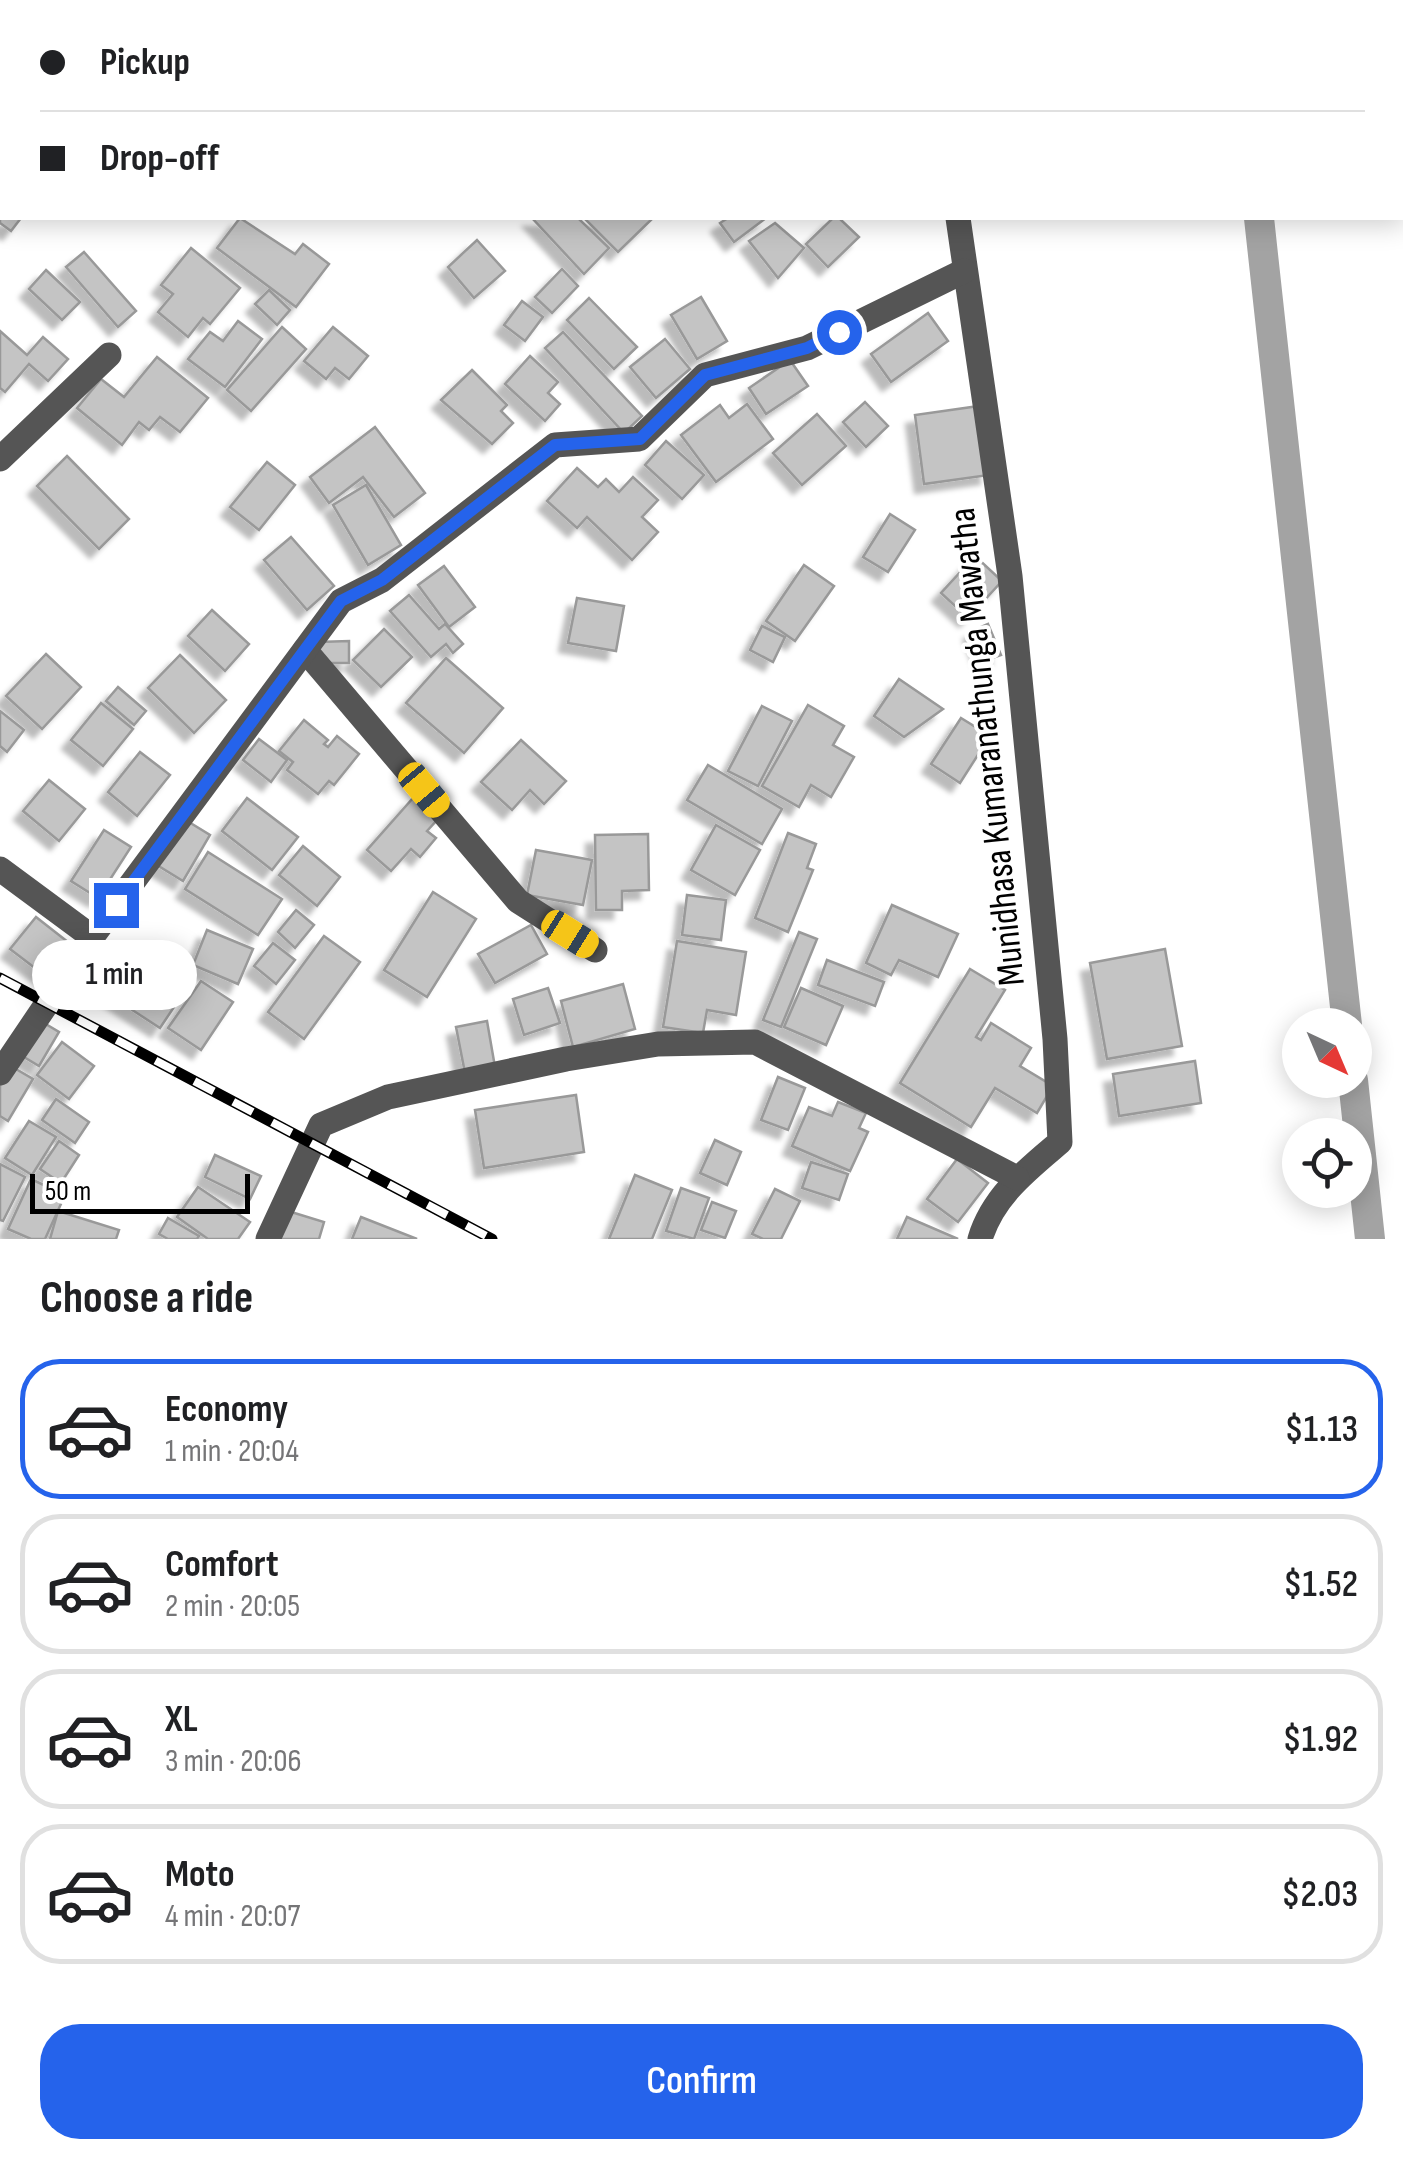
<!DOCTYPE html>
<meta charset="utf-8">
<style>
body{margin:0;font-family:"Sofia Sans Condensed",sans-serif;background:#f2f2f2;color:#202124;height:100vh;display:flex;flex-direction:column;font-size:38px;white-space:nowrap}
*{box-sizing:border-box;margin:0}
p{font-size:32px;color:#757577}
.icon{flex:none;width:55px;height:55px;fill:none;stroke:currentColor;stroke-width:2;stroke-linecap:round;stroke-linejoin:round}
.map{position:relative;height:1239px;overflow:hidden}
.details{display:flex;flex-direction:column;background:#fff;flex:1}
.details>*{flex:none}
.hud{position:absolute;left:0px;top:0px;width:1405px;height:220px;box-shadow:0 5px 25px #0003;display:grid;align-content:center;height:220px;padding:0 40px;background:#fff}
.needle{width:65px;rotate:136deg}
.controls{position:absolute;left:1282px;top:1008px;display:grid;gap:20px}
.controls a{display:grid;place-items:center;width:90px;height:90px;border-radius:50%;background:#fff;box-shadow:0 5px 25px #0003;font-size:50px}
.scale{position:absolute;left:30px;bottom:25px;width:220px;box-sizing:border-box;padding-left:10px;border:5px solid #000;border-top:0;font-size:28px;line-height:35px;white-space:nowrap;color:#000;-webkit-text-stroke:8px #fff;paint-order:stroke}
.end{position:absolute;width:45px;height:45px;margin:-22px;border:12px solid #2563eb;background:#fff;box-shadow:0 0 0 5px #fff}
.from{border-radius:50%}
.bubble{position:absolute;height:70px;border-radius:35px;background:#fff;box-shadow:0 5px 25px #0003;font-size:32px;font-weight:600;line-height:70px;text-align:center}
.car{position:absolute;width:30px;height:60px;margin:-30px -15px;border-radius:12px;box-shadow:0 0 8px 2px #0007;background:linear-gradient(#f5c518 24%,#345 0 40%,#f5c518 0 76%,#345 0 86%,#f5c518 0)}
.hud b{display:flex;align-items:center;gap:35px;height:95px;font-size:38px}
.hud b+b{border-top:2px solid #e0e0e0}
.hud i{width:25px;height:25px;background:#202124}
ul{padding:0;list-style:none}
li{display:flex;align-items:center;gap:30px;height:140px;margin:0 20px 15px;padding:0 20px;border:5px solid #e0e0e0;border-radius:40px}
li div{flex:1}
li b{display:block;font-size:38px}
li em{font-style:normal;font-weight:600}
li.selected{border-color:#2563eb}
li>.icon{width:90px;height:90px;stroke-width:1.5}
h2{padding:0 40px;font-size:45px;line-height:120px}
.button{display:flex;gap:20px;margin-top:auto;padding:20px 40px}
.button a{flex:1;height:115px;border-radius:40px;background:#2563eb;color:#fff;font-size:40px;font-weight:600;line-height:115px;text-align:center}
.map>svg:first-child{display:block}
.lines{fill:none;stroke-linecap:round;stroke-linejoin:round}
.canal{stroke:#a3a3a3;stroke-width:30}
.building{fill:#c4c4c4;stroke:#999;stroke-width:2.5;filter:url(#shadow)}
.minor{stroke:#555;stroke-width:25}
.rail-casing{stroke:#000;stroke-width:11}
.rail{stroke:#fff;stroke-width:8;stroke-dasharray:22;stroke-linecap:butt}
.route{stroke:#2563eb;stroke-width:12}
.labels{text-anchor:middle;stroke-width:8;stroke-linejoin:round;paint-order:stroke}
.street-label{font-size:38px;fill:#000;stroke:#fff}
</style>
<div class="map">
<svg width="1403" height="1239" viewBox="0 0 1403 1239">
<defs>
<filter id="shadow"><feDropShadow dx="-9" dy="9" stdDeviation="2.5" flood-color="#0004"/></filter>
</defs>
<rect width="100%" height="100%" fill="#fff"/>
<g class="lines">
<g class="canal">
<polyline points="1235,0 1236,2"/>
<polyline points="1259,218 1347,1025"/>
<polyline points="1353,1080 1370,1239"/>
</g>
</g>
<g class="building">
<polygon points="0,198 2,218 21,218 11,231 0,223"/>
<polygon points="240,218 295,254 303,244 329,264 296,307 217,248"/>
<polygon points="532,218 578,218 609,248 584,274"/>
<polygon points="584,218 653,218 618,252"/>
<polygon points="728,218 766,218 734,242 720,223"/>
<polygon points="833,218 839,218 859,237 828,267 806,244"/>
<polygon points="775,223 804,248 778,278 749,241"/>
<polygon points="477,240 505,271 474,298 448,267"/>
<polygon points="191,248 240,288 210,324 203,318 188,337 158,312 173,294 161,285"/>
<polygon points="84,252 136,311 118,327 66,267"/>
<polygon points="562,269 578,286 552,313 535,297"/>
<polygon points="46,270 80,302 62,320 29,289"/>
<polygon points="269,290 290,310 277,325 255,304"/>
<polygon points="701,297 727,341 697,359 671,315"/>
<polygon points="589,298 637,347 614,369 567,320"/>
<polygon points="522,301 543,317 525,341 504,325"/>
<polygon points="928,313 948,341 891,382 871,354"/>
<polygon points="238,321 262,339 225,387 188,359 210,332 223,341"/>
<polygon points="282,327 306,349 251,411 227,390"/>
<polygon points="333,327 368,356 349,379 335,368 326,379 304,361"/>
<polygon points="0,331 27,355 43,337 68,359 48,381 29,364 5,392 0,388"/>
<polygon points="563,332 642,416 624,433 545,348"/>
<polygon points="665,339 690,369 656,398 630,367"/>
<polygon points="530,356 558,382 548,393 560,404 545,421 505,384"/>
<polygon points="157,357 208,398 180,432 160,417 149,430 139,422 122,445 77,408 101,379 124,397"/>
<polygon points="790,360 808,386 766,414 749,388"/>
<polygon points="472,370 507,405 501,411 513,423 492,444 441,400"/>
<polygon points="865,402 888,426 866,447 843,422"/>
<polygon points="747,404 773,439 716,482 681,435 720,405 729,418"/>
<polygon points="979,406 989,475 924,484 915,415"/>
<polygon points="817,414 846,446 802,485 773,453"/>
<polygon points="375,427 425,493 394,517 363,477 329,503 310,477"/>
<polygon points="666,441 704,475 682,499 645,465"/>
<polygon points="67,456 129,519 99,549 37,486"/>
<polygon points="267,462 295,485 259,530 230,507"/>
<polygon points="577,468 598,487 606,479 619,492 633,477 658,500 642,517 658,532 632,560 587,517 577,528 547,501"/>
<polygon points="366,485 401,545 368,565 333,505"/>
<polygon points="890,514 915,530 888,572 863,557"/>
<polygon points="291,537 334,586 307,610 264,560"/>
<polygon points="975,556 1002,581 968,618 941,593"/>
<polygon points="804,565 834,586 795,641 766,621"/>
<polygon points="444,566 475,607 449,627 418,585"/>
<polygon points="409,595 439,629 445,624 463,644 453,653 446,644 431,657 390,611"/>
<polygon points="577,598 624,606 616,651 568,643"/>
<polygon points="212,610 249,644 225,671 188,636"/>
<polygon points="988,624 1001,655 984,661 972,631"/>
<polygon points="762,626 785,637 773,662 750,650"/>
<polygon points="384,629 412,657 381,687 353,660"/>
<polygon points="349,641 349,663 319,663 318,642"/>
<polygon points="46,654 81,687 42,729 6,696"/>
<polygon points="180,655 226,700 194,733 148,688"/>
<polygon points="446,658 503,708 464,753 406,703"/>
<polygon points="899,679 943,709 904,737 874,716"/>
<polygon points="118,687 146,711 134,725 106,701"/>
<polygon points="101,703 133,729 103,766 71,740"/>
<polygon points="808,705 844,726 833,745 854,757 831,797 811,785 799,807 762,786"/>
<polygon points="762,706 792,721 758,786 728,771"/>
<polygon points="0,711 24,730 7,752 0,746"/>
<polygon points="961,718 990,736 960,783 931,764"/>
<polygon points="304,720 328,740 324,744 328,747 337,736 359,754 334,785 329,781 318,794 287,770 293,762 279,751"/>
<polygon points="259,739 287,760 271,782 243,760"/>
<polygon points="521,740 566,781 544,804 530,790 512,810 481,782"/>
<polygon points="140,752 170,775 137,816 108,792"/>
<polygon points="708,765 782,809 762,844 687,800"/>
<polygon points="49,780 85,809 59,841 23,811"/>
<polygon points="247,798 298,837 272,870 222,831"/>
<polygon points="413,798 437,820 427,831 436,838 420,857 411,849 391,871 367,850"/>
<polygon points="184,819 210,835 183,881 157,865"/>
<polygon points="716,825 760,850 735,895 691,870"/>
<polygon points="104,830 131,847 98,898 71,881"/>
<polygon points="788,833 816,844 807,868 813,870 788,932 755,918"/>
<polygon points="648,834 649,890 622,891 622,910 596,910 595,835"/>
<polygon points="303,846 340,877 317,906 279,875"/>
<polygon points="536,850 592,860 583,905 527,895"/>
<polygon points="208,852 282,899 258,935 185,889"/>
<polygon points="433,892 476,919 427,997 384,970"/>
<polygon points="687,895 726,900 721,940 682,935"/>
<polygon points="892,905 958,934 938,977 899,960 891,975 866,963"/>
<polygon points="296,910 314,925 295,948 278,932"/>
<polygon points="36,917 73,946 48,978 10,949"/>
<polygon points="531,925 547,954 495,983 478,954"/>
<polygon points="207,930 253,949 238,984 193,965"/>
<polygon points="799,932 817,939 781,1027 763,1020"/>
<polygon points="324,936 360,962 304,1039 268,1012"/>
<polygon points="677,941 746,952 736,1015 707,1010 703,1033 663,1027"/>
<polygon points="273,943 295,960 276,984 254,966"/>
<polygon points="1165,949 1182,1046 1107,1059 1090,963"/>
<polygon points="124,953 184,992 160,1028 100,989"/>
<polygon points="827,960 884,982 875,1006 818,985"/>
<polygon points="970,969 1005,990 976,1037 981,1040 991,1023 1031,1048 1020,1066 1053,1086 1037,1113 995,1088 971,1127 900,1083"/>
<polygon points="201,981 233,1002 201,1050 168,1028"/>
<polygon points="623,984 635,1029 573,1047 561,1001"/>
<polygon points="548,988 560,1023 524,1035 513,999"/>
<polygon points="801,988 843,1006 826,1045 784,1027"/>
<polygon points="39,1020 59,1032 39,1066 19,1054"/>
<polygon points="487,1021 495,1067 465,1073 456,1027"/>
<polygon points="62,1042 94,1066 69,1099 37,1075"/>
<polygon points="1195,1061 1201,1103 1119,1116 1113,1074"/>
<polygon points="9,1065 33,1079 8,1121 0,1116 0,1080"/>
<polygon points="778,1077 805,1088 788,1130 761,1120"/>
<polygon points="576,1095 584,1152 484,1168 475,1110"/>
<polygon points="56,1099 89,1122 75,1143 42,1120"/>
<polygon points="838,1102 866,1113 859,1128 868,1132 850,1171 792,1146 809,1107 832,1116"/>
<polygon points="29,1121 56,1137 32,1175 5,1158"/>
<polygon points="715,1140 741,1152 727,1185 700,1173"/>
<polygon points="59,1141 79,1155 61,1183 40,1169"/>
<polygon points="215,1155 261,1176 250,1199 205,1177"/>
<polygon points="957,1159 988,1183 958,1222 927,1199"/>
<polygon points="811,1162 848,1174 839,1200 802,1188"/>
<polygon points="0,1164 25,1177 3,1221 0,1220"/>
<polygon points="635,1175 672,1190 652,1239 609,1239"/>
<polygon points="31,1179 65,1195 45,1239 31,1239 8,1229"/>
<polygon points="198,1187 250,1222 238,1239 208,1239 177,1217"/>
<polygon points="681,1188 709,1198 694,1239 666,1231"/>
<polygon points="775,1189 800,1201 781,1239 763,1239 752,1234"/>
<polygon points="712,1202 736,1211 725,1238 701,1230"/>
<polygon points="58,1211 119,1230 116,1239 50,1239"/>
<polygon points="288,1211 324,1222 319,1239 279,1239"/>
<polygon points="361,1217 417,1239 352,1239"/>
<polygon points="907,1217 958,1239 897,1239"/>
<polygon points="168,1218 199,1236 197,1239 168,1239 159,1234"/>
</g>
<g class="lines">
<g class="minor">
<polyline points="935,0 935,2"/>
<path d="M958 218 1010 576 1055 1039 1060 1142C1027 1170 993 1196 980 1239"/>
<polyline points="0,459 109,355"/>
<polyline points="305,650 518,901 595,950"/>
<polyline points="0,869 92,937"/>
<polyline points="0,1073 92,937 341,601 382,580 555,445 639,439 705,375 807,348 964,271"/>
<polyline points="268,1239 321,1125 388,1097 566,1059 658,1044 755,1042 1017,1178"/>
</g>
<g class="rail-casing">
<polyline id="rail" points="0,978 492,1239"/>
</g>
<use href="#rail" class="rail"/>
</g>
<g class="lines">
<polyline class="route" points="116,905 341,601 382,580 555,445 640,439 705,375 807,348 839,332"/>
</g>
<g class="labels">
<g class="street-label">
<text transform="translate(986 747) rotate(-96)" y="13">Munidhasa Kumaranathunga Mawatha</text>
</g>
</g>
</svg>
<div class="controls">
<a><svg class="needle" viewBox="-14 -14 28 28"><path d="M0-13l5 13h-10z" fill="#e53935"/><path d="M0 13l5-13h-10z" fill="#757577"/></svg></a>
<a><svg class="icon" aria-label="locate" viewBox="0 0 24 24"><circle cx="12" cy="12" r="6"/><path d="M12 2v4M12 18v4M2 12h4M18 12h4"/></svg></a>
</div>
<div class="scale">50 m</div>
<i class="end from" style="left:839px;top:332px"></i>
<i class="end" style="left:116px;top:905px"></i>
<div class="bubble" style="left:32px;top:940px;width:165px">1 min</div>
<i class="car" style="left:424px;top:790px;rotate:140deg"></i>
<i class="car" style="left:570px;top:934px;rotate:122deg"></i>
<div class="hud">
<b><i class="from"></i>Pickup</b>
<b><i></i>Drop-off</b>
</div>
</div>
<section class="details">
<h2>Choose a ride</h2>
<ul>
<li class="selected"><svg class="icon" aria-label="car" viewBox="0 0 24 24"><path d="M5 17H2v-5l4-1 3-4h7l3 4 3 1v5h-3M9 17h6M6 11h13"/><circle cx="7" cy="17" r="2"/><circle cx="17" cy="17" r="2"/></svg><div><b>Economy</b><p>1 min · 20:04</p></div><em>$1.13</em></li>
<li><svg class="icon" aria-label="car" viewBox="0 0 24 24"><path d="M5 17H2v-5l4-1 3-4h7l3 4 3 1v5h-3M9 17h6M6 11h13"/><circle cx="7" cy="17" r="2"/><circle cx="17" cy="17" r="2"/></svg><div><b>Comfort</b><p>2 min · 20:05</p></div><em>$1.52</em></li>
<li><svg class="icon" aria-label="car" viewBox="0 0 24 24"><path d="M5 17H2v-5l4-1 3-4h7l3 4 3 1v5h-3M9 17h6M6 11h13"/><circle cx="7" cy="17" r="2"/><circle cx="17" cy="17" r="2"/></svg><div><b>XL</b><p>3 min · 20:06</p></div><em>$1.92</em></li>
<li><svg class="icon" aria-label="car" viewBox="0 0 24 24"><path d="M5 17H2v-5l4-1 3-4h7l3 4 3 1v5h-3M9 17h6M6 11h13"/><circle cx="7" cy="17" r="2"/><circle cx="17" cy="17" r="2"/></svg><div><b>Moto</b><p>4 min · 20:07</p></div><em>$2.03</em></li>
</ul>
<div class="button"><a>Confirm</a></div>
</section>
